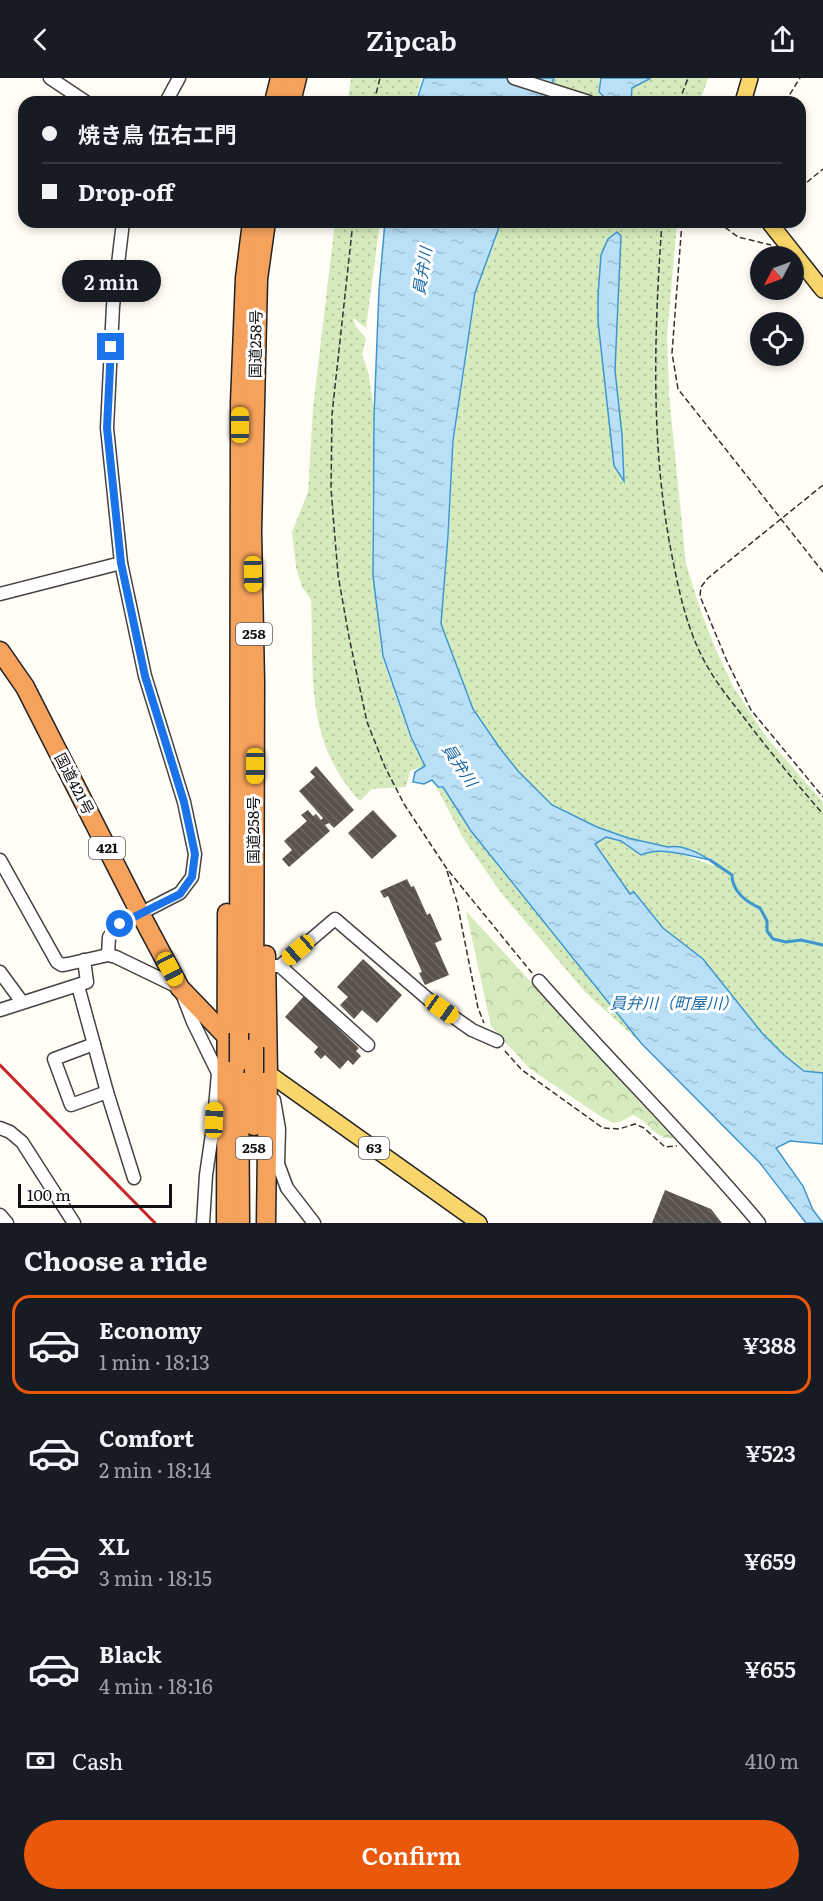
<!DOCTYPE html>
<meta charset="utf-8">
<style>
body{margin:0;font-family:Literata,"Noto Sans JP",serif;background:#242831;color:#f1f3f6;height:100vh;display:flex;flex-direction:column;font-size:22px;white-space:nowrap}
*{box-sizing:border-box;margin:0}
p{font-size:20px;color:#9ea1a6}
.icon{flex:none;width:33px;height:33px;fill:none;stroke:currentColor;stroke-width:2;stroke-linecap:round;stroke-linejoin:round}
.map{position:relative;height:1145px;overflow:hidden}
.drawer{display:flex;flex-direction:column;background:#171b24;flex:1}
.drawer>*{flex:none}
.guide{position:absolute;left:18px;top:18px;width:788px;height:132px;border-radius:18px;box-shadow:0 3px 9px #0003;display:grid;align-content:center;height:132px;padding:0 24px;background:#171b24}
.needle{width:39px;rotate:229deg}
.controls{position:absolute;left:750px;top:168px;display:grid;gap:12px}
.controls a{display:grid;place-items:center;width:54px;height:54px;border-radius:50%;background:#171b24;box-shadow:0 3px 9px #0003;font-size:30px}
.scale{position:absolute;left:18px;bottom:15px;width:154px;box-sizing:border-box;padding-left:6px;border:3px solid #111;border-top:0;font-size:16px;line-height:21px;white-space:nowrap;color:#111;-webkit-text-stroke:4px #fff;paint-order:stroke}
.end{position:absolute;width:27px;height:27px;margin:-14px;border:8px solid #1a73e8;background:#fff;box-shadow:0 0 0 3px #fff}
.from{border-radius:50%}
.bubble{position:absolute;height:42px;border-radius:21px;background:#171b24;box-shadow:0 3px 9px #0003;font-size:20px;font-weight:600;line-height:42px;text-align:center}
.car{position:absolute;width:18px;height:36px;margin:-18px -9px;border-radius:8px;box-shadow:0 0 4px 2px #0007;background:linear-gradient(#f5c518 24%,#345 0 40%,#f5c518 0 76%,#345 0 86%,#f5c518 0)}
.guide b{display:flex;align-items:center;gap:21px;height:57px;font-size:22px}
.guide b+b{border-top:2px solid #363941}
.guide i{width:15px;height:15px;background:#f1f3f6}
ul{padding:0;list-style:none}
li{display:flex;align-items:center;gap:18px;height:99px;margin:0 12px 9px;padding:0 12px;border:3px solid transparent;border-radius:18px}
li div{flex:1}
li b{display:block;font-size:22px}
li em{font-style:normal;font-weight:600}
li.on{border-color:#ea580c}
li>.icon{width:54px;height:54px;stroke-width:1.5}
h2{padding:0 24px;font-size:27px;line-height:72px}
.pay{display:flex;align-items:center;gap:15px;height:66px;padding:0 24px;font-size:22px}
.pay p{margin-inline-start:auto}
.action{display:flex;gap:12px;margin-top:auto;padding:12px 24px}
.action a{flex:1;height:69px;border-radius:36px;background:#ea580c;color:#fff;font-size:24px;font-weight:600;line-height:69px;text-align:center}
header{display:flex;justify-content:space-between;align-items:center;height:78px;padding:0 24px;background:#171b24;font-size:27px;font-weight:600}
.map>svg:first-child{display:block}
.grass{fill:url(#grass-dots)}
.park{fill:url(#park-crowns)}
.water{fill:url(#water-ripples);stroke:#3f96cf;stroke-width:1.5}
.lines{fill:none;stroke-linecap:round;stroke-linejoin:round}
.stream{stroke:#3f96cf;stroke-width:3}
.building{fill:url(#building-back-hatch)}
.minor-casing{stroke:#444;stroke-width:15}
.major-casing{stroke:#222;stroke-width:18}
.highway-casing{stroke:#222;stroke-width:21}
.path{stroke:#333;stroke-width:1.5;stroke-dasharray:6 3;stroke-linecap:butt}
.minor{stroke:#fff;stroke-width:12}
.major{stroke:#f9d66b;stroke-width:15}
.highway{stroke:#f5a25d;stroke-width:18}
.rail{stroke:#c4262e;stroke-width:3}
.highway-bridge-casing{stroke:#222;stroke-width:21;stroke-linecap:butt}
.highway-bridge{stroke:#f5a25d;stroke-width:18}
.route{stroke:#1a73e8;stroke-width:8}
.labels{text-anchor:middle;stroke-width:6;stroke-linejoin:round;paint-order:stroke}
.shield{fill:#fff;stroke:#585858;stroke-width:1.5}
.shield-label{font-size:14px;font-weight:bold;fill:#111}
.street-label{font-size:15px;fill:#111;stroke:#fff}
.water-label{font-size:16px;font-style:italic;fill:#1768a6;stroke:#fff}
</style>
<header><svg class="icon" aria-label="back" viewBox="0 0 24 24"><path d="M15 5l-7 7 7 7"/></svg>Zipcab<svg class="icon" aria-label="share" viewBox="0 0 24 24"><path d="M12 15V3M7 8l5-5 5 5M5 13v7h14v-7"/></svg></header>
<div class="map">
<svg width="823" height="1145" viewBox="0 0 823 1145">
<defs>
<pattern id="grass-dots" width="8" height="8" patternUnits="userSpaceOnUse" patternTransform="scale(1.5)"><rect width="8" height="8" fill="#d5ebbd"/><path d="M2 2h.1M6 6h.1" fill="none" stroke="#b6c8a1" stroke-width="1.8" stroke-linecap="round"/></pattern>
<pattern id="park-crowns" width="20" height="18" patternUnits="userSpaceOnUse" patternTransform="scale(1.5)"><rect width="20" height="18" fill="#d5ebbd"/><path d="M2 6a3 3 0 1 1 6 0M12 15a3 3 0 1 1 6 0" fill="none" stroke="#b6c8a1"/></pattern>
<pattern id="water-ripples" width="26" height="14" patternUnits="userSpaceOnUse" patternTransform="scale(1.5)"><rect width="26" height="14" fill="#b9e0f7"/><path d="M2 4q2-2 4 0t4 0M15 11q2-2 4 0t4 0" fill="none" stroke="#9ebfd3"/></pattern>
<pattern id="building-back-hatch" width="6" height="6" patternUnits="userSpaceOnUse" patternTransform="scale(1.5)"><rect width="6" height="6" fill="#5a524d"/><path d="M-1 5l2 2M0 0l6 6M5-1l2 2" fill="none" stroke="#6d6662"/></pattern>
</defs>
<rect width="100%" height="100%" fill="#fffdf5"/>
<g class="grass">
<polygon points="351,0 422,0 414,24 348,24"/>
<polygon points="554,0 600,0 598,15 608,24 545,24"/>
<polygon points="652,0 708,0 700,24 631,24 633,10"/>
<path d="M335 144H380L366 250 353 240 356 249 366 260 362 277 368 293 375 338 372 422 373 498 382 579 410 659 425 688 410 693 406 709 372 711 360 723C304 664 314 596 311 521L302 509 296 489 292 454 308 414 313 330Z"/>
<path d="M502 144H677L667 258 669 317 686 486 700 531 716 572 734 610 766 659 823 724V995L804 992 784 977 762 955 703 881 663 850 635 813 630 816 596 766 606 759 621 763 641 777C663 767 692 780 714 788L712 782C700 775 683 766 668 769L628 760 597 749 552 727 518 693 499 670 474 631 441 546 449 456 454 363 476 214Z"/>
<polygon points="437,710 443,710 472,754 550,848 641,965 585,914 502,816 463,760"/>
</g>
<path class="park" d="M466 833 673 1060C655 1062 649 1043 633 1037L622 1043 613 1045 600 1038 529 990 491 948Z"/>
<g class="water">
<polygon points="424,0 554,0 545,24 416,24"/>
<polygon points="601,0 651,0 632,10 631,24 609,24 599,14"/>
<path d="M385 144H501L475 215 453 363 448 458 441 546 473 631 499 669 518 693 552 727 597 749 628 760 668 769C682 766 699 775 710 782 689 778 661 768 641 777L621 763 606 759 595 766 630 816 634 814 663 850 703 881 762 955 784 977 804 993 823 995V1066L790 1063 776 1070 803 1108 813 1132 823 1145H806L760 1085 641 965 471 753 443 709H438L432 702 424 706 413 704 415 694 425 688 411 659 383 578 373 498 374 339 379 212Z"/>
<polygon points="617,154 621,158 615,292 622,357 624,403 614,388 598,243 598,217 601,177 608,161"/>
</g>
<g class="lines">
<path class="stream" d="M710 782 732 797C732 813 746 824 760 830L767 843V853L773 861 786 864 801 862 823 867"/>
</g>
<g class="building">
<polygon points="316,688 354,732 334,750 329,745 325,747 330,753 289,789 282,781 292,772 284,763 307,743 301,737 308,732 313,738 316,736 321,742 323,740 299,713 315,699 310,694"/>
<polygon points="373,732 397,758 372,781 348,755"/>
<polygon points="407,801 411,809 414,808 427,837 430,835 442,862 435,865 449,897 425,907 419,895 422,894 388,818 384,820 380,813"/>
<polygon points="363,881 402,917 377,945 362,932 354,941 340,927 348,919 337,909"/>
<polygon points="304,918 359,970 356,973 361,978 353,987 348,982 340,991 325,977 321,981 314,974 318,969 285,939"/>
<polygon points="665,1112 711,1131 722,1145 652,1145"/>
</g>
<g class="lines">
<g class="minor-casing">
<g id="minor">
<polyline points="50,0 86,24"/>
<polyline points="514,0 589,24"/>
<polyline points="166,24 179,0"/>
<polyline points="0,516 121,485"/>
<polyline points="0,782 57,884 62,887 68,886 108,877 116,879 180,910 193,944 218,995 214,1042 206,1097 203,1145"/>
<polyline points="108,877 109,859 120,846 180,815 192,799 195,776 184,724 145,598 121,485 107,350 113,228 123,144"/>
<polyline points="274,888 280,888 368,967"/>
<polyline points="280,888 335,841 428,921 472,952 497,963"/>
<polyline points="0,894 22,924"/>
<path d="M539 903C611 985 689 1061 759 1145"/>
<polyline points="78,908 107,1014 134,1100"/>
<polyline points="0,932 87,904 84,882"/>
<polyline points="94,966 54,981 71,1027 107,1014"/>
<polyline points="274,1022 279,1051 278,1086 287,1110 314,1145"/>
<polyline points="0,1050 10,1054 22,1064 74,1145"/>
<polyline points="0,1137 7,1145"/>
</g>
</g>
<g class="major-casing">
<g id="major">
<polyline points="743,24 750,0"/>
<polyline points="769,144 823,212"/>
<polyline points="268,995 479,1145"/>
</g>
</g>
<g class="highway-casing">
<g id="highway">
<polyline points="274,24 280,0"/>
<polyline points="291,24 297,0"/>
<polyline points="0,573 25,609 140,835 180,910 231,963"/>
<polyline points="239,955 240,325 245,200 252,144"/>
<polyline points="254,969 255,604 252,453 258,201 266,144"/>
<polyline points="239,984 240,1145"/>
<polyline points="254,1048 254,995"/>
<polyline points="226,1145 227,835"/>
<polyline points="266,1145 268,995 266,877"/>
</g>
</g>
<g class="path">
<polyline points="659,18 659,24"/>
<polyline points="374,24 380,0"/>
<polyline points="679,24 688,0"/>
<polyline points="785,24 800,0"/>
<polyline points="800,110 823,91"/>
<polyline points="353,144 332,336 331,411 338,497 349,559 367,644 385,689 404,726 447,791 532,895"/>
<path d="M662 144C654 257 650 371 673 483 680 518 688 554 706 586 717 606 731 623 745 641 770 674 796 705 823 736"/>
<polyline points="682,144 672,275 678,311 823,494"/>
<polyline points="718,144 738,159 771,167"/>
<polyline points="823,407 708,500 701,509 700,518 726,581 751,632 823,719"/>
<polyline points="447,793 457,824 478,930 484,945"/>
<polyline points="505,973 522,992 603,1050 619,1051 635,1046 644,1050 665,1069 677,1068"/>
</g>
<use href="#minor" class="minor"/>
<use href="#major" class="major"/>
<use href="#highway" class="highway"/>
<polyline class="rail" points="0,987 155,1145"/>
<g class="highway-bridge-casing">
<g id="highway-bridge">
<polyline points="254,969 254,995"/>
<polyline points="239,984 239,955"/>
</g>
</g>
<use href="#highway-bridge" class="highway-bridge"/>
</g>
<g class="lines">
<polyline class="route" points="111,269 107,350 121,485 145,598 184,724 195,776 192,799 180,816 120,846"/>
</g>
<g class="labels">
<g class="shield">
<rect x="236" y="545" width="36" height="22" rx="4.5"/>
<rect x="89" y="759" width="36" height="22" rx="4.5"/>
<rect x="236" y="1059" width="36" height="22" rx="4.5"/>
<rect x="359" y="1059" width="30" height="22" rx="4.5"/>
</g>
<g class="shield-label">
<text x="254" y="561">258</text>
<text x="107" y="775">421</text>
<text x="254" y="1075">258</text>
<text x="374" y="1075">63</text>
</g>
<g class="street-label">
<text transform="translate(256 266) rotate(-89)" y="5">国道258号</text>
<text transform="translate(74 706) rotate(63)" y="5">国道421号</text>
<text transform="translate(254 752) rotate(-90)" y="5">国道258号</text>
</g>
<g class="water-label">
<text transform="translate(422 193) rotate(-81)" y="6">員弁川</text>
<text transform="translate(460 687) rotate(56)" y="6">員弁川</text>
<text x="674" y="931">員弁川（町屋川）</text>
</g>
</g>
</svg>
<div class="controls">
<a><svg class="needle" viewBox="-14 -14 28 28"><path d="M0-13l5 13h-10z" fill="#e53935"/><path d="M0 13l5-13h-10z" fill="#9ea1a6"/></svg></a>
<a><svg class="icon" aria-label="locate" viewBox="0 0 24 24"><circle cx="12" cy="12" r="6"/><path d="M12 2v4M12 18v4M2 12h4M18 12h4"/></svg></a>
</div>
<div class="scale">100 m</div>
<i class="end from" style="left:120px;top:846px"></i>
<i class="end" style="left:111px;top:269px"></i>
<div class="bubble" style="left:62px;top:182px;width:99px">2 min</div>
<i class="car" style="left:240px;top:347px;rotate:0deg"></i>
<i class="car" style="left:253px;top:496px;rotate:179deg"></i>
<i class="car" style="left:255px;top:688px;rotate:180deg"></i>
<i class="car" style="left:298px;top:872px;rotate:229deg"></i>
<i class="car" style="left:170px;top:891px;rotate:152deg"></i>
<i class="car" style="left:442px;top:931px;rotate:125deg"></i>
<i class="car" style="left:214px;top:1042px;rotate:2deg"></i>
<div class="guide">
<b><i class="from"></i>焼き鳥 伍右エ門</b>
<b><i></i>Drop-off</b>
</div>
</div>
<section class="drawer">
<h2>Choose a ride</h2>
<ul>
<li class="on"><svg class="icon" aria-label="car" viewBox="0 0 24 24"><path d="M5 17H2v-5l4-1 3-4h7l3 4 3 1v5h-3M9 17h6M6 11h13"/><circle cx="7" cy="17" r="2"/><circle cx="17" cy="17" r="2"/></svg><div><b>Economy</b><p>1 min · 18:13</p></div><em>¥388</em></li>
<li><svg class="icon" aria-label="car" viewBox="0 0 24 24"><path d="M5 17H2v-5l4-1 3-4h7l3 4 3 1v5h-3M9 17h6M6 11h13"/><circle cx="7" cy="17" r="2"/><circle cx="17" cy="17" r="2"/></svg><div><b>Comfort</b><p>2 min · 18:14</p></div><em>¥523</em></li>
<li><svg class="icon" aria-label="car" viewBox="0 0 24 24"><path d="M5 17H2v-5l4-1 3-4h7l3 4 3 1v5h-3M9 17h6M6 11h13"/><circle cx="7" cy="17" r="2"/><circle cx="17" cy="17" r="2"/></svg><div><b>XL</b><p>3 min · 18:15</p></div><em>¥659</em></li>
<li><svg class="icon" aria-label="car" viewBox="0 0 24 24"><path d="M5 17H2v-5l4-1 3-4h7l3 4 3 1v5h-3M9 17h6M6 11h13"/><circle cx="7" cy="17" r="2"/><circle cx="17" cy="17" r="2"/></svg><div><b>Black</b><p>4 min · 18:16</p></div><em>¥655</em></li>
</ul>
<div class="pay"><svg class="icon" aria-label="cash" viewBox="0 0 24 24"><path d="M3 7h18v10H3z"/><circle cx="12" cy="12" r="2"/></svg>Cash<p>410 m</p></div>
<div class="action"><a>Confirm</a></div>
</section>
